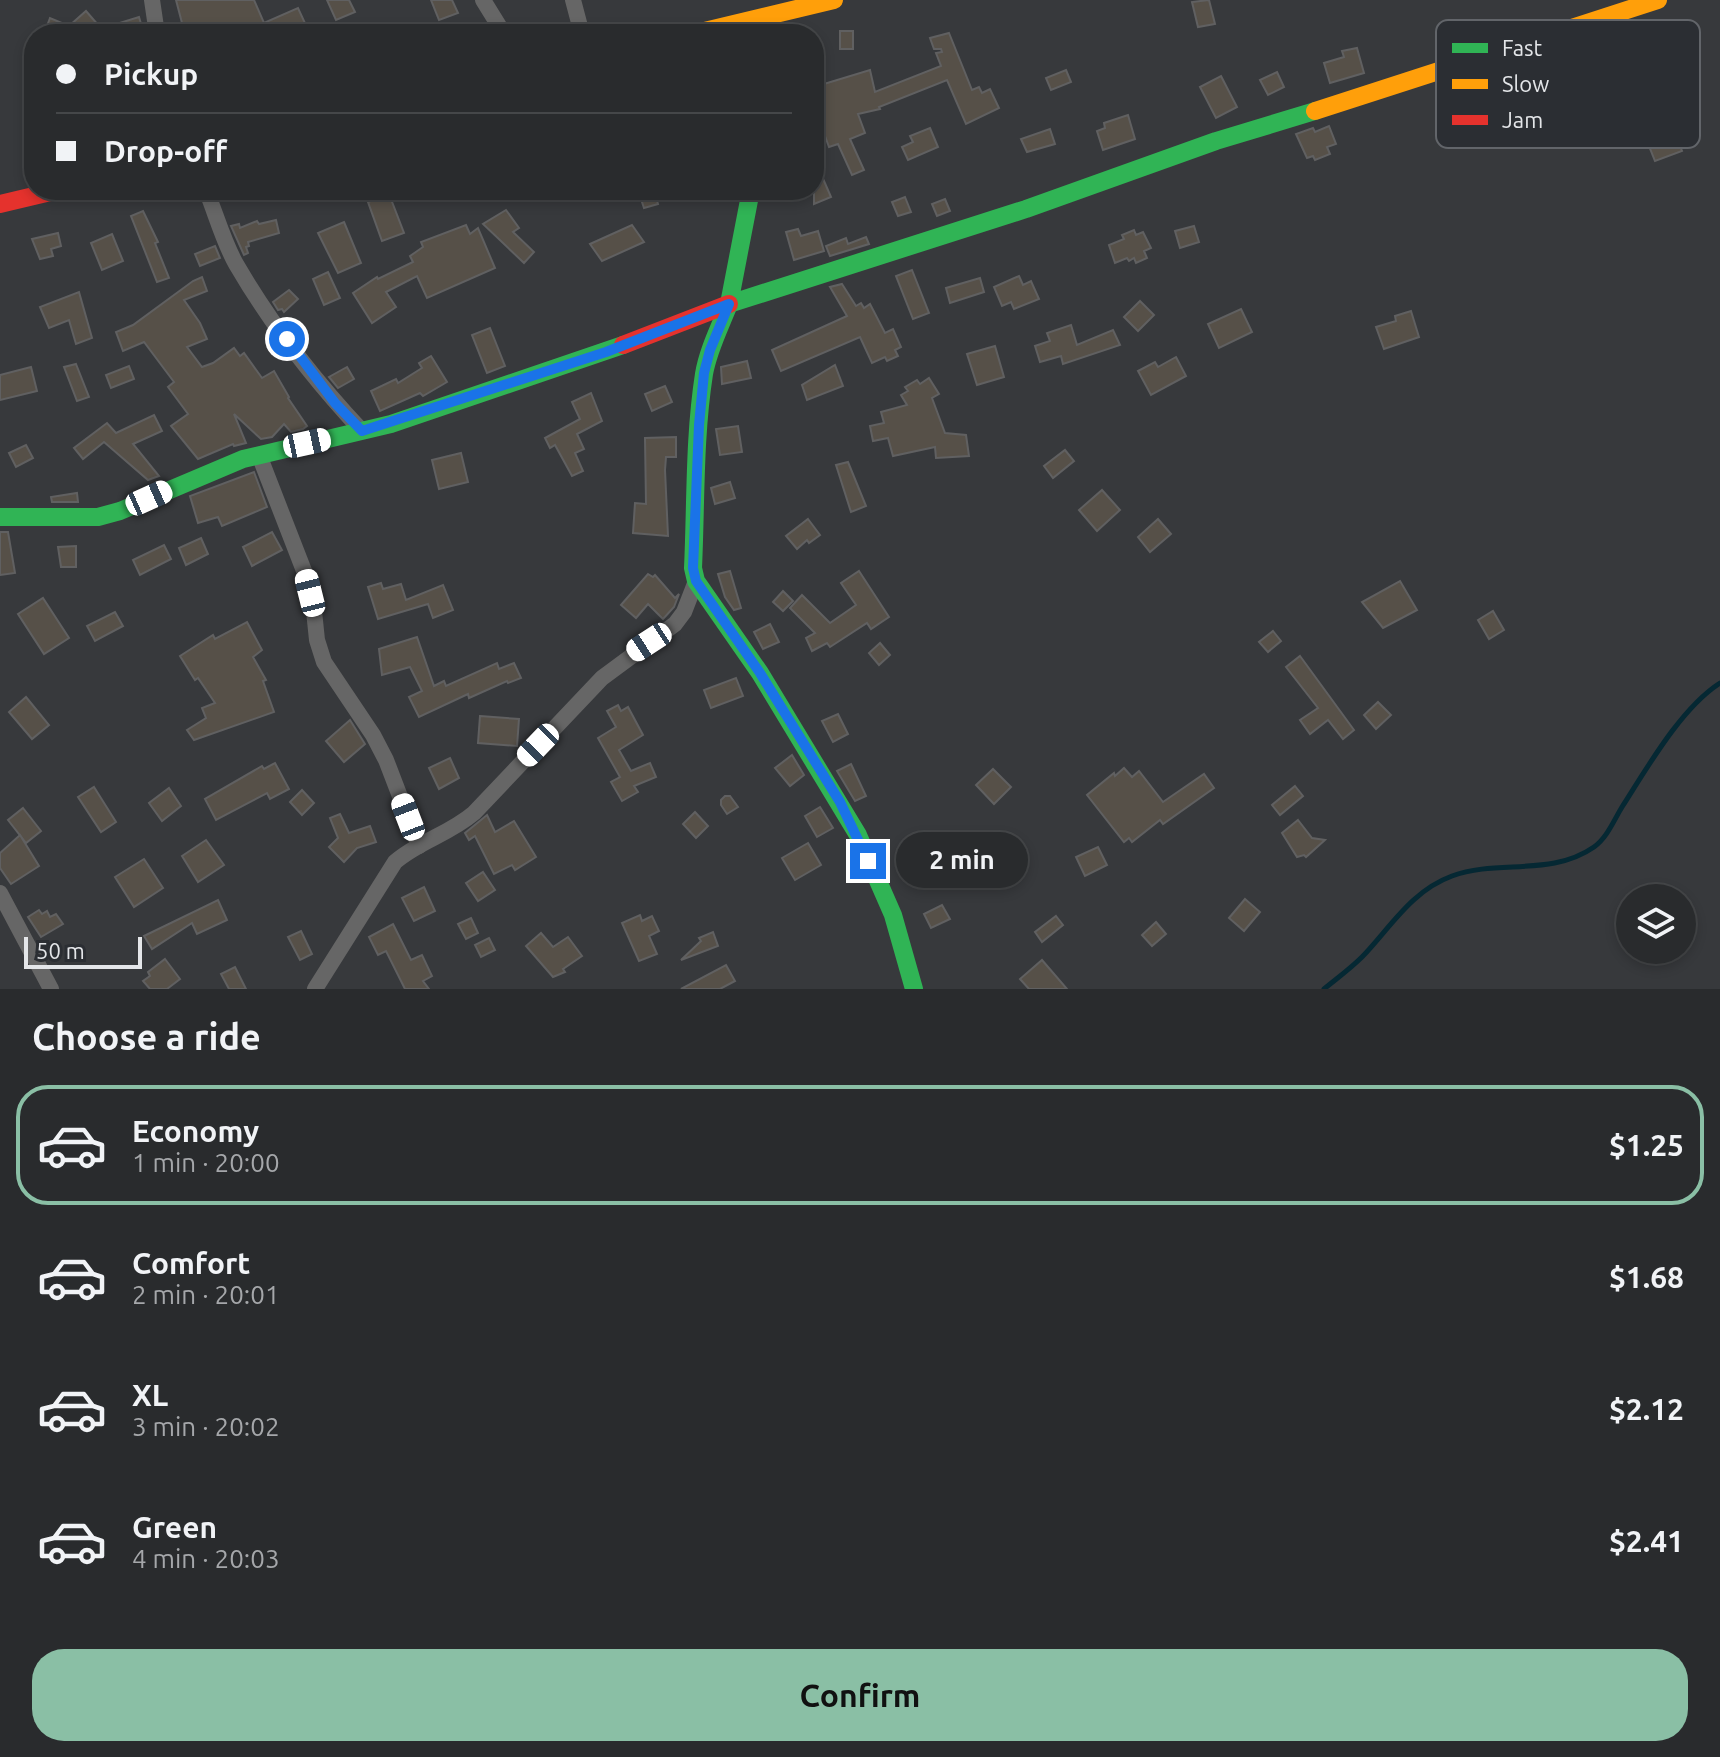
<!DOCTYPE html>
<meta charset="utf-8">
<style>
body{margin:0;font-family:Ubuntu,sans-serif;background:#313335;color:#f1f3f6;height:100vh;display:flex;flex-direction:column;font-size:30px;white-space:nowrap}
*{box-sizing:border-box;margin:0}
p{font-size:26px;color:#a5a7aa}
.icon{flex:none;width:44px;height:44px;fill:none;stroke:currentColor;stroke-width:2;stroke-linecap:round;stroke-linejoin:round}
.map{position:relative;height:989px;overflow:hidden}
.details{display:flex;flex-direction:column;background:#292b2d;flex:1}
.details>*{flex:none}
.guide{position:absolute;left:24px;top:24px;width:800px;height:176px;border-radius:32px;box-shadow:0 4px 12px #0003,0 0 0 2px #454749;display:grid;align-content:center;height:176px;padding:0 32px;background:#292b2d}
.buttons{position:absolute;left:1616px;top:884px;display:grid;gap:16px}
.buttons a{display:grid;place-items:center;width:80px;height:80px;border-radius:50%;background:#292b2d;box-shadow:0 4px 12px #0003,0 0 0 2px #454749;font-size:40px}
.scale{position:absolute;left:24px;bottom:20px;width:118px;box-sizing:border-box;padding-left:8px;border:4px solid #e4e6e9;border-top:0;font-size:22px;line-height:28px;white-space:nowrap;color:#e4e6e9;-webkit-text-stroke:6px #2b2e33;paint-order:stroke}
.end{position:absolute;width:36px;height:36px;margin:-18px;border:10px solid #1a73e8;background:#fff;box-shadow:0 0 0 4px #fff}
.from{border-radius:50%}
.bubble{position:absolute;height:56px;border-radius:28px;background:#292b2d;box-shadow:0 4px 12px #0003,0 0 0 2px #454749;font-size:26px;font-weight:700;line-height:56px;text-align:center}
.car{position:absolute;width:24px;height:48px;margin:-24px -12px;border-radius:10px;box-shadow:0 0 6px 2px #0007;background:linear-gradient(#fff 24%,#345 0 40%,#fff 0 76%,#345 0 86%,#fff 0)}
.guide b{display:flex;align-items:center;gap:28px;height:76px;font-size:30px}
.guide b+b{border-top:2px solid #454749}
.guide i{width:20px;height:20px;background:#f1f3f6}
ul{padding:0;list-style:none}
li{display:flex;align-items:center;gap:24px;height:120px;margin:0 16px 12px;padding:0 16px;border:4px solid transparent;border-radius:32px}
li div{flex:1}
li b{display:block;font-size:30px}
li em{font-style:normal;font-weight:700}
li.on{border-color:#8abfa5}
li>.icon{width:72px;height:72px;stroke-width:1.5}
h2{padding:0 32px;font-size:36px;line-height:96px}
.primary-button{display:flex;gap:16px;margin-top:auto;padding:16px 32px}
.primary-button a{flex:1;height:92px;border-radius:32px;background:#8abfa5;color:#111;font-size:32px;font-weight:700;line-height:92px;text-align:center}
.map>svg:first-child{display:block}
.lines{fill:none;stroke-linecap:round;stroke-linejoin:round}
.stream{stroke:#052833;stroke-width:5}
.building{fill:#565048;stroke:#606061;stroke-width:2}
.street{stroke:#666;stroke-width:16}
.fast{stroke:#30b455;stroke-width:18}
.slow{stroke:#ff9f0a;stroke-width:18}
.jam{stroke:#e5322d;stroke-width:18}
.route{stroke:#1a73e8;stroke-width:10}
.key{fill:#2b2e33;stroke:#62656a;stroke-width:2}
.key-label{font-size:22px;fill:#e4e6e9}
</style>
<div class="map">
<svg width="1720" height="989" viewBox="0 0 1720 989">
<rect width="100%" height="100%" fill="#37393c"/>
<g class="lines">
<path class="stream" d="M1324 989C1336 979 1350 969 1362 957 1390 928 1411 891 1452 876 1498 859 1551 877 1594 847 1607 838 1614 820 1622 807 1647 768 1681 708 1720 683"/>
</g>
<g class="building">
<polygon points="176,0 254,0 264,23 298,8 310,34 168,34 167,30 182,23"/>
<polygon points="327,0 349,0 355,12 336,20"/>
<polygon points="431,0 452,0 458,13 439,20"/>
<polygon points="1209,0 1215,24 1198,27 1192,2"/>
<polygon points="86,11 99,26 81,31 89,34 44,34 50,18 69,26"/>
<polygon points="139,17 144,34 95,34 94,31"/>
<rect x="840" y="31" width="13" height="18"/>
<polygon points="949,33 972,90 979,87 982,93 990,89 999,108 966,124 947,80 879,107 880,109 858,114 865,133 850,139 864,170 852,175 838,144 829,147 821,125 814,128 814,87 870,70 875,92 941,66 936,53 942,52 941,49 934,49 930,38"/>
<polygon points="1357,48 1364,73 1330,83 1324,63 1344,57 1342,51"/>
<polygon points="1066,70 1071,82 1051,90 1046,78"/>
<polygon points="1277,72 1284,87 1268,95 1260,80"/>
<polygon points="1221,76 1237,107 1216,118 1200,87"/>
<polygon points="1128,115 1135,139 1103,150 1097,131 1105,128 1104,123"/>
<polygon points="1329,126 1336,144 1327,147 1330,154 1315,160 1313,156 1307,158 1296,134 1313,128 1315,132"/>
<polygon points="930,128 938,147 908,160 902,147 913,142 910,136"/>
<polygon points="1050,129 1055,144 1027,152 1021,139"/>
<polygon points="1674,131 1682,151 1655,161 1647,141"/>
<polygon points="814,158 831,197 814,204"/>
<polygon points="638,190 654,190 658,204 644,208"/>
<polygon points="389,194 404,233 382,241 368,202"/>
<polygon points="905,197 911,212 898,216 892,202"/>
<polygon points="945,199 950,211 937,216 932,204"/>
<polygon points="506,210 519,228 513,232 534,252 524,263 483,224"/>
<polygon points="143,211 158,242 155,243 169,278 157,282 131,216"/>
<polygon points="276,220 279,233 248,242 249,246 246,247 248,253 244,255 231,226 239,224 240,228 257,221 259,224"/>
<polygon points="344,222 361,263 338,273 318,233"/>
<polygon points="466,225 470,234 478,228 495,268 427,298 417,276 386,292 396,307 372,323 353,293 377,277 378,279 413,262 410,256 423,247 421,242"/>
<polygon points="632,225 644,242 602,261 590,244"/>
<polygon points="1194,226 1199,242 1180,248 1175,231"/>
<polygon points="798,229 801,236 818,231 824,251 794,260 786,232"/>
<polygon points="1134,230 1136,235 1143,232 1151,248 1144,251 1147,258 1136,263 1134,258 1129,261 1127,258 1115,263 1109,245 1124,239 1122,235"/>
<polygon points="58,233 61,246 51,249 53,256 40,259 32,239"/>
<polygon points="112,234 123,261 102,270 91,243"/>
<polygon points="866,237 869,244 830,256 826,246 846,238 848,244"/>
<polygon points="215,246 220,258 200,266 195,254"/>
<polygon points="912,270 929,313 913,319 896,276"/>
<polygon points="328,272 340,298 324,305 313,279"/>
<polygon points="1019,276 1023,285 1031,281 1039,299 1014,309 1011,302 1002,306 994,287"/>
<polygon points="202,277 207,291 184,300 200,323 207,339 187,347 202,367 213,363 234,348 240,356 244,353 262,378 274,371 289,397 288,398 307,426 303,429 291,432 284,424 272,437 261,439 234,414 246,443 234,446 233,444 198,459 171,426 188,414 168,387 174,382 144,342 123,351 116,332 133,325 193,281"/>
<polygon points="980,278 984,292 950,303 946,288"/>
<polygon points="842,284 856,306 861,303 864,308 870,304 885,333 893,329 901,347 895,350 898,356 887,361 885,357 872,363 860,337 781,371 772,350 847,316 830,287"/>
<polygon points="289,290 298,299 284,312 282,309 278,310 273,302"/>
<polygon points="79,292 92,338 76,344 69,320 49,328 40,307"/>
<polygon points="1140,301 1154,315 1138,331 1124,317"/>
<polygon points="1241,309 1252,332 1219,348 1208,324"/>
<polygon points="1411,311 1419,337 1384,349 1376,327 1396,321 1395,316"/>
<polygon points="1071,325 1077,345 1113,330 1120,345 1063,364 1061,356 1040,362 1035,346 1050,341 1047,333"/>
<polygon points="490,328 505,366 487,373 472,335"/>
<polygon points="995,346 1004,377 977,385 967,354"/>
<polygon points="431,356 447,382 423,396 420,393 380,411 371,391 396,379 398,383 422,368 419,363"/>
<polygon points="1176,357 1186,376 1151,395 1138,371 1155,362 1158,367"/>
<polygon points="747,361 751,378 722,384 721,367"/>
<polygon points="76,364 89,397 77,401 64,367"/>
<polygon points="835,365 843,386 807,400 802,385"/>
<polygon points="129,366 134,379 111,388 106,375"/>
<polygon points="31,367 37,391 0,400 0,375"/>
<polygon points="347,367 354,379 338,388 329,377"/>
<polygon points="929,378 939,394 932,398 945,433 966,435 969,456 936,458 935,447 893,456 888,438 873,441 870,426 884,423 881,412 907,405 901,395 908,391 905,387 917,380 920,384"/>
<polygon points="665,386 672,402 652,411 645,394"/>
<polygon points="591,393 602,421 577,434 584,449 575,453 583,471 572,476 555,445 550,448 545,438 580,419 572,402"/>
<polygon points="154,415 162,431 133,444 159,476 148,480 104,442 83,459 74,448 107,423 116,433"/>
<polygon points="738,426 742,452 720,455 716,429"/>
<polygon points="676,437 676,457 666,457 665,470 668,536 633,533 635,503 646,504 645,438"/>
<polygon points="26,445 33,458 16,467 9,453"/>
<polygon points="1065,450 1074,461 1053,478 1044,466"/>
<polygon points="461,453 468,482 439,489 432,460"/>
<polygon points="848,462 866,506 851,512 836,465"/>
<polygon points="254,472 267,507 222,526 218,517 198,523 190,496"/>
<polygon points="730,482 735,498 715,504 711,488"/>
<polygon points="1102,490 1120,510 1097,531 1079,510"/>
<polygon points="77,493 78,502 52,502 51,497"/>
<polygon points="808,519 820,535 809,543 807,540 797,549 786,536"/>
<polygon points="1158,519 1171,534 1150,552 1138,537"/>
<polygon points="0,532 8,532 15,573 0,575"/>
<polygon points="272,532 282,550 252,566 243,547"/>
<polygon points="201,538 208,554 186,565 179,548"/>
<polygon points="164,545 171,559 140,575 133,560"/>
<polygon points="76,546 76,567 61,567 58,547"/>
<polygon points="730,571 741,608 734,610 725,597 718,574"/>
<polygon points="859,571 889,617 871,629 867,623 830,647 827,643 812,651 806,638 815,633 790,608 802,595 830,623 856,605 841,583"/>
<polygon points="648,574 653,577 655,575 675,598 679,594 674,607 663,619 648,604 636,618 621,605"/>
<polygon points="1400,581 1417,610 1383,628 1362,602"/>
<polygon points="381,583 383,589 401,584 406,600 443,585 453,610 433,618 428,604 378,619 368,587"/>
<polygon points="783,591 793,601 783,611 773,602"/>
<polygon points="43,598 69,638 44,654 18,614"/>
<polygon points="1493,611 1504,630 1489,639 1478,620"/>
<polygon points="115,612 123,626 95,641 87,626"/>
<polygon points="247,622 262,650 253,657 266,680 263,681 274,712 194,740 187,730 206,718 202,708 215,703 198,678 195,680 180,656 213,635 215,639"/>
<polygon points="770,624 779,642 763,649 754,632"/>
<polygon points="1273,631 1281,641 1268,652 1259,642"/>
<polygon points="417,637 434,686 444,681 446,686 497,663 499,669 514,663 521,678 508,683 507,681 469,698 468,694 419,717 409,697 422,691 410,667 382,675 379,649"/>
<polygon points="880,643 890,655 879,665 869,653"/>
<polygon points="1300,656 1354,730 1343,739 1328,720 1310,734 1300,720 1318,708 1286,667"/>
<polygon points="736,678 743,696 711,708 704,690"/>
<polygon points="26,697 49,725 32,739 9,712"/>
<polygon points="1378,702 1391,715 1376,729 1364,715"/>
<polygon points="618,705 621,711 628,707 643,735 619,750 631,771 650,763 656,777 634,786 638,792 622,801 611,782 620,777 598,738 616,727 607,711"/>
<polygon points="838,714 848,734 833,742 822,721"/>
<polygon points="480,716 519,719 517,746 478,743"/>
<polygon points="350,720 365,744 344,762 326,741"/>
<polygon points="792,755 804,775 790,786 775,768"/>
<polygon points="450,758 459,778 439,789 429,768"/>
<polygon points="275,763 289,789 270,799 267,793 216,820 205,799 262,766 264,769"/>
<polygon points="851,764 866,796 855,801 837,771"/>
<polygon points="1124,768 1132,777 1139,771 1163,802 1204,774 1214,788 1163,824 1160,820 1132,842 1129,838 1124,842 1087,795 1114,773 1115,776"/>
<polygon points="993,769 1011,787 994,804 976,785"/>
<polygon points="1295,786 1303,796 1280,815 1272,805"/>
<polygon points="94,787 116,822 101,832 78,797"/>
<polygon points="169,788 181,806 162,821 149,803"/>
<polygon points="302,790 314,803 302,815 290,802"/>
<polygon points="725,796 730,796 738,807 727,814 721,805 721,800"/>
<polygon points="820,807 833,828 817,837 805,816"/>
<polygon points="23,808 41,831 26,843 8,820"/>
<polygon points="695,812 708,826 696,838 683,824"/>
<polygon points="340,814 349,833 370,826 376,842 357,848 344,862 329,847 338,838 330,818"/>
<polygon points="487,815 495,832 514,821 536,857 515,870 512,865 494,874 475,836 469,840 465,833"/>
<polygon points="1298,820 1312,838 1325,840 1306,857 1304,855 1297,857 1282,833"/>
<polygon points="20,835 39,866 11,884 0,868 0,853"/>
<polygon points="206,840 224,865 198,882 182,856"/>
<polygon points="808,843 821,865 795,880 782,858"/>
<polygon points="1098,847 1107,865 1085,876 1076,857"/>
<polygon points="144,859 163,888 134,907 115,877"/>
<polygon points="483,872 495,890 478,901 466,883"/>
<polygon points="424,887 435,911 414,921 402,898"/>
<polygon points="1245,899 1260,912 1244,931 1229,918"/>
<polygon points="218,900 227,920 197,934 192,923 152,949 144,936"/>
<polygon points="942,905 950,919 931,928 924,914"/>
<polygon points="39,910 42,914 47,911 50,917 56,914 63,924 41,937 28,917"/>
<polygon points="640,915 642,921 652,916 659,931 649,936 657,954 639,961 622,923"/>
<polygon points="1056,916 1063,925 1042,942 1035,932"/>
<polygon points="471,918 478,933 466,939 458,924"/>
<polygon points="1156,922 1166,934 1152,946 1142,935"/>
<polygon points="393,924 411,960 422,955 432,976 423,981 429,989 405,989 386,951 378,955 369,937"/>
<polygon points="301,931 312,954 300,960 288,937"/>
<polygon points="713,932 718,946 681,960 701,941 699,938"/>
<polygon points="541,933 553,947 568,937 582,956 563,969 565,972 553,977 526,946"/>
<polygon points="489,938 495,950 481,957 475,945"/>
<polygon points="165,959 180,979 167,989 150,989 143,981 150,976 148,972"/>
<polygon points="1042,960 1067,989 1029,989 1020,979"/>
<polygon points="726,965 735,981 720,989 681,989"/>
<polygon points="235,967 246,989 229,989 221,974"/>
</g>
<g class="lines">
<g class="street">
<polyline points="152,0 157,34"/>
<polyline points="483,0 504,34"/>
<polyline points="573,0 582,34"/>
<path d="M206 190C216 214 223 241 236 264 271 324 315 381 362 431"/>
<polyline points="259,455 306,576 314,611 317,640 324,662 373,735 386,760 419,846"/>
<polyline points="0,893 51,989"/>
<path d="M315 989 395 862C419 841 448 835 474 813L602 678 675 624 684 612 696 581"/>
</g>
<g class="fast">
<polyline points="751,190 729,304 1026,209 1216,141 1315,111"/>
<path d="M729 304C720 327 708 350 704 374 694 438 696 504 693 568L696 581 760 673 858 835 893 915 914 989"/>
<polyline points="0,517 98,517 120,511 243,459 391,424 623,345"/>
</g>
<g class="slow">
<polyline points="692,34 834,0"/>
<polyline points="1315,111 1658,0"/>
</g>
<g class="jam">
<polyline points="0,204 59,190"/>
<polyline points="623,345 729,304"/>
</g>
</g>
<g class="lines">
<polyline class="route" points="287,339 335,403 362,431 606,352 729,304 710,350 704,373 699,425 693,568 696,581 760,673 840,802 868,861"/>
</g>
<rect x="1436" y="20" width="264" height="128" rx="12" class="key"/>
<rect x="1452" y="43" width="36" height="10" fill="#30b455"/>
<rect x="1452" y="79" width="36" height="10" fill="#ff9f0a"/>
<rect x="1452" y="115" width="36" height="10" fill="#e5322d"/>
<g class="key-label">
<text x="1502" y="56">Fast</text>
<text x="1502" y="92">Slow</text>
<text x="1502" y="128">Jam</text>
</g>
</svg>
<div class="buttons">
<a><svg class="icon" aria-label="layers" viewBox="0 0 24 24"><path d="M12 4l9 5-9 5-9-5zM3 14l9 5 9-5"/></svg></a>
</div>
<div class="scale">50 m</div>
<i class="end from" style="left:287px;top:339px"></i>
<i class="end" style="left:868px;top:861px"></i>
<div class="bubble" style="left:896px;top:832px;width:132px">2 min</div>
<i class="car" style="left:307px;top:443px;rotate:78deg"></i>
<i class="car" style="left:149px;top:498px;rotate:66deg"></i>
<i class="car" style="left:310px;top:593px;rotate:346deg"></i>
<i class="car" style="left:649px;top:642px;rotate:237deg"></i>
<i class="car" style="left:538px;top:745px;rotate:224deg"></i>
<i class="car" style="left:408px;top:817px;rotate:339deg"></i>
<div class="guide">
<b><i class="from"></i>Pickup</b>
<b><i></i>Drop-off</b>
</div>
</div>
<section class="details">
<h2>Choose a ride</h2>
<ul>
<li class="on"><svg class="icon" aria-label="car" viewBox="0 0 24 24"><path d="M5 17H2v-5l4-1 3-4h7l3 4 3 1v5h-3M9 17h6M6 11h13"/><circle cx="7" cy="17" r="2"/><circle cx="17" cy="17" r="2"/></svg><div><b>Economy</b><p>1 min · 20:00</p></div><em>$1.25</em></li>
<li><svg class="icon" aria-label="car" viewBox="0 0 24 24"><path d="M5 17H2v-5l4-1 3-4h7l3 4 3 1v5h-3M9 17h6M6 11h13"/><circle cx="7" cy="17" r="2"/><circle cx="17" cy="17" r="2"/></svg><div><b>Comfort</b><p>2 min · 20:01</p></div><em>$1.68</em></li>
<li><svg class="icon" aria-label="car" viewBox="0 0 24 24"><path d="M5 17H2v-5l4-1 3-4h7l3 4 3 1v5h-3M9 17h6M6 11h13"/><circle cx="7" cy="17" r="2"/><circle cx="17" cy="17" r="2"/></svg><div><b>XL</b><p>3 min · 20:02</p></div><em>$2.12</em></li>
<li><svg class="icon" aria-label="car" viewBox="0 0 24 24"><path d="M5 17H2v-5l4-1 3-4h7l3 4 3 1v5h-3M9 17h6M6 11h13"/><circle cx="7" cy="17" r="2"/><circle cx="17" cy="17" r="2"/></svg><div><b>Green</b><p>4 min · 20:03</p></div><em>$2.41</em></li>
</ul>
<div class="primary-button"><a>Confirm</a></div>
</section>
